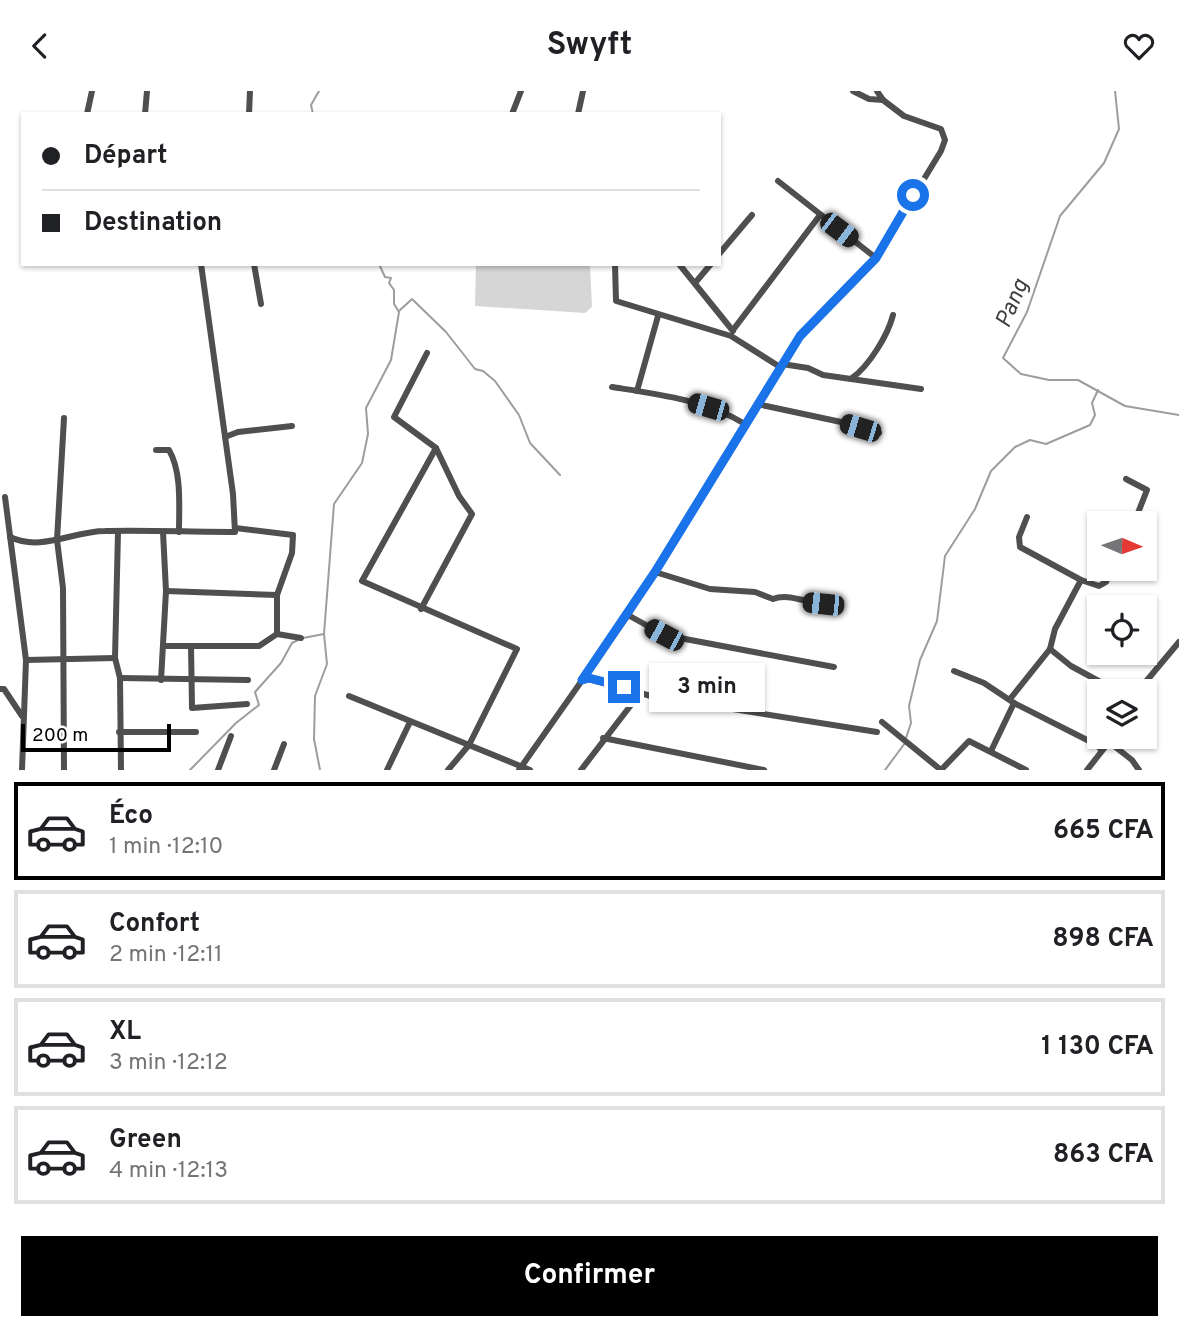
<!DOCTYPE html>
<html lang="fr">
<meta charset="utf-8">
<style>
body{margin:0;font-family:Overpass,sans-serif;background:#f6f6f6;color:#202124;height:100vh;display:flex;flex-direction:column;font-size:26px;white-space:nowrap}
*{box-sizing:border-box;margin:0}
p{font-size:23px;color:#757577}
.icon{flex:none;width:38px;height:38px;fill:none;stroke:currentColor;stroke-width:2;stroke-linecap:round;stroke-linejoin:round}
.map{position:relative;height:679px;overflow:hidden}
.panel{display:flex;flex-direction:column;background:#fff;flex:1}
.panel>*{flex:none}
.top-card{position:absolute;left:21px;top:21px;width:700px;height:154px;border-radius:0px;box-shadow:0 2px 5px #0004;display:grid;align-content:center;height:154px;padding:0 21px;background:#fff}
.needle{width:46px;rotate:92deg}
.controls{position:absolute;left:1087px;top:420px;display:grid;gap:14px}
.controls a{display:grid;place-items:center;width:70px;height:70px;border-radius:0px;background:#fff;box-shadow:0 2px 5px #0004;font-size:35px}
.scale{position:absolute;left:21px;bottom:18px;width:150px;box-sizing:border-box;padding-left:7px;border:4px solid #000;border-top:0;font-size:19px;line-height:24px;white-space:nowrap;color:#000;-webkit-text-stroke:5px #fff;paint-order:stroke}
.end{position:absolute;width:32px;height:32px;margin:-16px;border:9px solid #1a73e8;background:#fff;box-shadow:0 0 0 4px #fff}
.from{border-radius:50%}
.bubble{position:absolute;height:49px;border-radius:0px;background:#fff;box-shadow:0 2px 5px #0004;font-size:23px;font-weight:700;line-height:49px;text-align:center}
.car{position:absolute;width:21px;height:42px;margin:-21px -10px;border-radius:9px;box-shadow:0 0 5px 2px #0007;background:linear-gradient(#222 24%,#8ab4d8 0 40%,#222 0 76%,#8ab4d8 0 86%,#222 0)}
.top-card b{display:flex;align-items:center;gap:24px;height:66px;font-size:26px}
.top-card b+b{border-top:2px solid #e0e0e0}
.top-card i{width:18px;height:18px;background:#202124}
ul{padding:12px 0 0;list-style:none}
li{display:flex;align-items:center;gap:21px;height:98px;margin:0 14px 10px;padding:0 7px;border:4px solid #e0e0e0;border-radius:0px}
li div{flex:1}
li b{display:block;font-size:26px}
li em{font-style:normal;font-weight:700}
li.on{border-color:#000}
li>.icon{width:63px;height:63px;stroke-width:1.5}
.button{display:flex;gap:14px;margin-top:auto;padding:14px 21px}
.button a{flex:1;height:80px;border-radius:0px;background:#000;color:#fff;font-size:28px;font-weight:700;line-height:80px;text-align:center}
header{display:flex;justify-content:space-between;align-items:center;height:91px;padding:0 21px;background:#fff;font-size:32px;font-weight:700}
.map>svg:first-child{display:block}
.green{fill:#d6d6d6}
.lines{fill:none;stroke-linecap:round;stroke-linejoin:round}
.stream{stroke:#9d9d9d;stroke-width:2}
.minor{stroke:#4f4f4f;stroke-width:6}
.route{stroke:#1a73e8;stroke-width:9}
.labels{text-anchor:middle;stroke-width:6;stroke-linejoin:round;paint-order:stroke}
.water-label{font-size:23px;font-style:italic;fill:#3e3e3e;stroke:#fff}
</style>
<header><svg class="icon" aria-label="back" viewBox="0 0 24 24"><path d="M15 5l-7 7 7 7"/></svg>Swyft<svg class="icon" aria-label="heart" viewBox="0 0 24 24"><path d="M12 20l-8-8c-3-5 5-10 8-4 3-6 11-1 8 4z"/></svg></header>
<div class="map">
<svg width="1179" height="679" viewBox="0 0 1179 679">
<rect width="100%" height="100%" fill="#fff"/>
<polygon class="green" points="476,173 590,173 592,216 585,222 475,215"/>
<g class="lines">
<g class="stream">
<polyline points="1115,0 1119,38 1104,72 1060,125 1027,221 1003,267 1021,283 1049,289 1078,289 1125,315 1179,324"/>
<polyline points="313,23 311,14 319,0"/>
<polyline points="399,220 412,208 446,241 475,278 483,280 495,290 519,324 530,352 560,384"/>
<polyline points="303,547 324,543"/>
<polyline points="906,647 911,632 909,615 920,569 937,530 945,465 975,418 991,380 1015,356 1030,349 1046,353 1090,334 1095,324 1092,312 1098,299"/>
<polyline points="190,679 236,632 259,614 255,601 281,572 292,552 298,549"/>
<polyline points="320,679 314,648 315,605 327,573 324,543 334,413 362,372 368,343 366,317 391,269 399,221 394,213 394,199 389,192 391,187 385,186 379,173"/>
<polyline points="885,679 905,652"/>
</g>
<g class="minor">
<polyline points="853,0 869,8 883,9"/>
<polyline points="87,23 92,0"/>
<polyline points="145,23 147,0"/>
<polyline points="249,23 250,0"/>
<polyline points="512,23 521,0"/>
<polyline points="578,23 583,0"/>
<polyline points="778,90 876,167"/>
<polyline points="719,163 752,124"/>
<polyline points="254,173 261,213"/>
<polyline points="615,173 616,210 731,245 780,276"/>
<polyline points="679,173 733,240"/>
<polyline points="695,192 711,173"/>
<polyline points="733,239 820,124"/>
<polyline points="782,273 808,277 823,284 921,298"/>
<path d="M852 287C869 275 888 244 893 224"/>
<path d="M612 296C657 303 706 309 745 333"/>
<polyline points="637,300 658,225"/>
<polyline points="757,313 841,331 879,342"/>
<polyline points="225,346 238,341 292,335"/>
<polyline points="436,357 362,490 517,558 469,654 448,679"/>
<path d="M156 359H169C182 381 179 415 179 441"/>
<polyline points="1126,388 1147,399 1134,432"/>
<polyline points="5,406 26,569 22,679"/>
<polyline points="1027,426 1019,446 1020,456 1081,489"/>
<polyline points="235,437 293,444 292,462 277,504 277,543"/>
<polyline points="118,441 115,567 120,587 121,679"/>
<path d="M10 446C41 461 73 440 105 440 148 439 192 441 235 441L233 403 201 173"/>
<path d="M655 481 710 498 755 501 773 508C791 501 812 516 832 511"/>
<polyline points="166,500 277,504"/>
<polyline points="421,518 472,423 459,405 436,357 394,326 427,262"/>
<polyline points="628,524 664,544 834,576"/>
<polyline points="165,555 259,555 277,543 301,547"/>
<polyline points="191,555 192,617 247,613"/>
<polyline points="1050,558 1071,575 1117,600"/>
<polyline points="26,569 115,567"/>
<polyline points="954,580 984,592 1014,612 1097,654 1101,659"/>
<polyline points="120,587 248,589"/>
<polyline points="161,589 166,500 163,441"/>
<polyline points="582,589 589,588 651,605 877,641"/>
<polyline points="0,598 4,598 22,625"/>
<polyline points="1138,600 1179,551"/>
<polyline points="349,605 530,679"/>
<polyline points="1010,608 1050,558 1055,538 1081,489 1099,495 1106,491 1112,478"/>
<polyline points="882,631 941,679"/>
<polyline points="119,641 196,641"/>
<polyline points="603,647 764,679"/>
<polyline points="1109,651 1132,669 1139,679"/>
<polyline points="991,660 1014,612"/>
<polyline points="64,679 63,497 57,449 64,327"/>
<polyline points="218,679 231,645"/>
<polyline points="274,679 284,653"/>
<polyline points="387,679 410,631"/>
<polyline points="519,679 628,524 800,245 876,167 941,60 945,49 941,38 904,25 883,9 877,0"/>
<polyline points="581,679 641,601"/>
<polyline points="941,679 969,650 1026,679"/>
<polyline points="1087,679 1113,646"/>
</g>
</g>
<g class="lines">
<polyline class="route" points="624,596 589,587 582,589 655,481 800,245 876,167 913,104"/>
</g>
<g class="labels">
<g class="water-label">
<text transform="translate(1011 212) rotate(-67)" y="8">Pang</text>
</g>
</g>
</svg>
<div class="controls">
<a><svg class="needle" viewBox="-14 -14 28 28"><path d="M0-13l5 13h-10z" fill="#e53935"/><path d="M0 13l5-13h-10z" fill="#757577"/></svg></a>
<a><svg class="icon" aria-label="locate" viewBox="0 0 24 24"><circle cx="12" cy="12" r="6"/><path d="M12 2v4M12 18v4M2 12h4M18 12h4"/></svg></a>
<a><svg class="icon" aria-label="layers" viewBox="0 0 24 24"><path d="M12 4l9 5-9 5-9-5zM3 14l9 5 9-5"/></svg></a>
</div>
<div class="scale">200 m</div>
<i class="end from" style="left:913px;top:104px"></i>
<i class="end" style="left:624px;top:596px"></i>
<div class="bubble" style="left:649px;top:572px;width:116px">3 min</div>
<i class="car" style="left:839px;top:139px;rotate:127deg"></i>
<i class="car" style="left:708px;top:316px;rotate:286deg"></i>
<i class="car" style="left:860px;top:337px;rotate:287deg"></i>
<i class="car" style="left:823px;top:513px;rotate:276deg"></i>
<i class="car" style="left:664px;top:544px;rotate:298deg"></i>
<div class="top-card">
<b><i class="from"></i>Départ</b>
<b><i></i>Destination</b>
</div>
</div>
<section class="panel">
<ul>
<li class="on"><svg class="icon" aria-label="car" viewBox="0 0 24 24"><path d="M5 17H2v-5l4-1 3-4h7l3 4 3 1v5h-3M9 17h6M6 11h13"/><circle cx="7" cy="17" r="2"/><circle cx="17" cy="17" r="2"/></svg><div><b>Éco</b><p>1 min · 12:10</p></div><em>665 CFA</em></li>
<li><svg class="icon" aria-label="car" viewBox="0 0 24 24"><path d="M5 17H2v-5l4-1 3-4h7l3 4 3 1v5h-3M9 17h6M6 11h13"/><circle cx="7" cy="17" r="2"/><circle cx="17" cy="17" r="2"/></svg><div><b>Confort</b><p>2 min · 12:11</p></div><em>898 CFA</em></li>
<li><svg class="icon" aria-label="car" viewBox="0 0 24 24"><path d="M5 17H2v-5l4-1 3-4h7l3 4 3 1v5h-3M9 17h6M6 11h13"/><circle cx="7" cy="17" r="2"/><circle cx="17" cy="17" r="2"/></svg><div><b>XL</b><p>3 min · 12:12</p></div><em>1 130 CFA</em></li>
<li><svg class="icon" aria-label="car" viewBox="0 0 24 24"><path d="M5 17H2v-5l4-1 3-4h7l3 4 3 1v5h-3M9 17h6M6 11h13"/><circle cx="7" cy="17" r="2"/><circle cx="17" cy="17" r="2"/></svg><div><b>Green</b><p>4 min · 12:13</p></div><em>863 CFA</em></li>
</ul>
<div class="button"><a>Confirmer</a></div>
</section>
